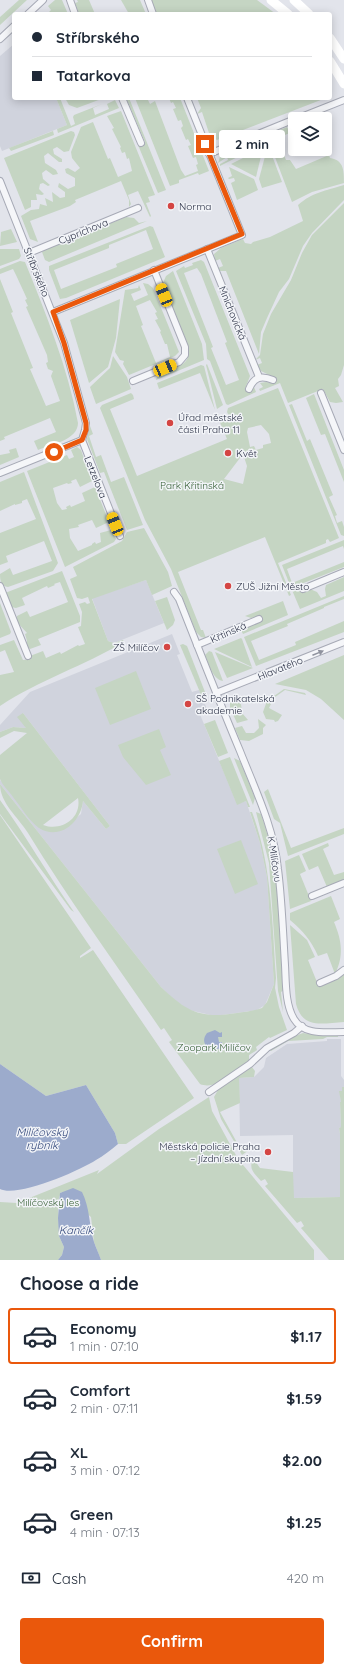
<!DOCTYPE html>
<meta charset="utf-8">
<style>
body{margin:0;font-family:Quicksand,sans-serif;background:#f6f6f7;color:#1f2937;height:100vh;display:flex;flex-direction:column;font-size:15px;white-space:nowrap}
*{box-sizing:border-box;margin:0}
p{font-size:13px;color:#747a83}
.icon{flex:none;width:22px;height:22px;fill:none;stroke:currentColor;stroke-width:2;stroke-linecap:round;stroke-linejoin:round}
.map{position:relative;height:1260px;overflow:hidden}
.side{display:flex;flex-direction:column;background:#fff;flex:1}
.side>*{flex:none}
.guide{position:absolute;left:12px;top:12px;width:320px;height:88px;border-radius:4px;box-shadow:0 2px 10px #0003;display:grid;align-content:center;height:88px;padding:0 20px;background:#fff}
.controls{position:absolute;left:288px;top:112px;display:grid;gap:8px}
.controls a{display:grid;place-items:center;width:44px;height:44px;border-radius:4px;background:#fff;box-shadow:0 2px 10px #0003;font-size:20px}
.end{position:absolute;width:18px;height:18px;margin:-9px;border:5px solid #ea580c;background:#fff;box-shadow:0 0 0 2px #fff}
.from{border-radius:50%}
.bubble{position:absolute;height:28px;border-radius:4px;background:#fff;box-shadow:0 2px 10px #0003;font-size:13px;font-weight:700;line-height:28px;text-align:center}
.car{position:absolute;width:12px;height:24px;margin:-12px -6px;border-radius:5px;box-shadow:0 0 3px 1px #0007;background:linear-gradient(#f5c518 24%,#345 0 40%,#f5c518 0 76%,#345 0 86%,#f5c518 0)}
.guide b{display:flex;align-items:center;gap:14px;height:38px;font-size:15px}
.guide b+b{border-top:1px solid #e0e1e3}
.guide i{width:10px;height:10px;background:#1f2937}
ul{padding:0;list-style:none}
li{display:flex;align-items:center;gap:12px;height:56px;margin:0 8px 6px;padding:0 12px;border:2px solid transparent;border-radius:4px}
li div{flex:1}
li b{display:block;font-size:15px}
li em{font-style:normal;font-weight:700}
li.active{border-color:#ea580c}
li>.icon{width:36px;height:36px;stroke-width:1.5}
h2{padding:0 20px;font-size:18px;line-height:48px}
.pay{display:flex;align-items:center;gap:10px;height:44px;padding:0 20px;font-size:15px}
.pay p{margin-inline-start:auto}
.cta{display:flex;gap:8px;margin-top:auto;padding:8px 20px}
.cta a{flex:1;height:46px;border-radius:4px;background:#ea580c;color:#fff;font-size:16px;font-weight:700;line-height:46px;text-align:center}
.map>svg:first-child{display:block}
.built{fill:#d0d3dd}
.green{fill:#c5d5c3;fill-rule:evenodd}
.water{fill:#9cabcc}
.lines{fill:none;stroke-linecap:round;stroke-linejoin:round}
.minor-casing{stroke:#a7aab6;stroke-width:8}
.minor{stroke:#f5f6f9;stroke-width:6}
.secondary{stroke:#fff;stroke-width:9}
.oneway{fill:#8f929e}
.route{stroke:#ea580c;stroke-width:5}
.poi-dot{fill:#d44543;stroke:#f2f4f8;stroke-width:1.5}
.labels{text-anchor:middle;stroke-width:3;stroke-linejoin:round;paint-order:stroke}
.poi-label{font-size:10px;fill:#292f44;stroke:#f2f4f8;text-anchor:start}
.street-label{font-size:10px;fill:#292f44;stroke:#f2f4f8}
.park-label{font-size:10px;fill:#376036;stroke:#f2f4f8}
.water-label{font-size:11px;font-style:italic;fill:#31467a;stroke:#f2f4f8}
</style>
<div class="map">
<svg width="344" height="1260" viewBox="0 0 344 1260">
<rect width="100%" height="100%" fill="#e2e4eb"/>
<g class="built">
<polygon points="14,44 14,98 56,98 67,125 2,151 0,146 0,56"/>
<polygon points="146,580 164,623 114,643 108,641 92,598"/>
<polygon points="172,634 180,654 177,655 192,692 199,690 206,701 204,702 207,709 199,712 237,804 246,801 260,843 267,877 274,984 265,1005 257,1010 215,1016 189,1010 174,1000 161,987 0,784 0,780 38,826 60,831 81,814 83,801 106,829 110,826 23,713 26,728 13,727 0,732 0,725 30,692"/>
<polygon points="327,1039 341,1039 341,1076 344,1080 344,1087 342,1087 342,1091 340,1091 341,1102 340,1102 341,1127 339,1128 340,1134 340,1197 293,1198 293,1135 240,1136 239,1078 254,1077 264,1067 266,1058 287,1044 327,1041"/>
</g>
<g class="green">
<polygon points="19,0 27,0 0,25 0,17"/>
<polygon points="55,0 62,0 68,14 47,14 51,10 48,6"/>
<polygon points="77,0 89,0 95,14 79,14 75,3 78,2"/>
<polygon points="121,0 140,0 146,14 129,14"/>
<polygon points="151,0 257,0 276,14 157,14"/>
<polygon points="56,98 60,98 71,126 75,124 73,117 74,115 102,104 93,108 95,115 109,109 107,104 115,100 119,108 58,133 57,129 67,125"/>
<polygon points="65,98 104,98 77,108 69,105"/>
<polygon points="126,98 129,98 166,190 158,193 138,145 145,142"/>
<polygon points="135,98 147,98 150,104 155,101 181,170 185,176 198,171 196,165 198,164 196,157 193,158 188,146 191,145 188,139 186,140 181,128 183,126 181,120 178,121 173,109 176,108 173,102 171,103 169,98 180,98 209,171 199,175 198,173 179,180 179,183 170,186"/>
<polygon points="197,98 326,98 217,140 210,136 202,112 197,114 201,108"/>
<polygon points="121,111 155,195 148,197 150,202 146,203 151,216 150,217 138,191 128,195 131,204 129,207 129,200 121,181 75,200 76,202 70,206 30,221 38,242 30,239 21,216 31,210 39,209 40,204 47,206 45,198 53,202 52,192 60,198 65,197 65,192 58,187 59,183 68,189 75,186 75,178 66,173 65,169 68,168 75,172 80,168 72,158 71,152 81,127 93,122 108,159 110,158 118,177 132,171 129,158 127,159 125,152 122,153 120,148 121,147 112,129 114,128 107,116"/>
<polygon points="287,127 290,133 267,142 220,166 220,164 228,160 227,157 218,163 220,157 226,152"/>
<polygon points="53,131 54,135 11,151 9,148"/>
<polygon points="71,131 74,132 75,135 69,151 64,152 57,147 53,149 54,154 62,159 62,162 59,162 48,153 44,156 45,163 56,170 58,174 53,175 46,170 42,173 43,179 50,185 48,186 43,183 40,184 39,189 44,194 42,195 36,194 37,200 31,200 31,207 25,210 4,158"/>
<path d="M278 141 286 160H290L296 169 329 155 330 158C344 160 344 171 344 183L312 192 292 202 270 144Z"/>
<polygon points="268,145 282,182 262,188 259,179"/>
<polygon points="263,148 256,177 231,164"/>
<polygon points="229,167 254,179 258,190 237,200 231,183 235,181 234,178 229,179 228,178 232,176"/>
<path d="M344 185V200L312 233 303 246 289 279 279 292 267 318 261 332 259 354 226 271H219L218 268 223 266 220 259 215 261 214 254 221 248 243 239 245 243 251 244 253 242 270 237 303 221 298 205C313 192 325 191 344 185Z"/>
<polygon points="344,203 344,365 341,375 338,379 339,386 335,388 343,402 336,403 330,402 323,389 288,403 280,383 260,391 259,389 263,387 260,383 266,382 273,383 275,378 261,371 257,365 262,363 260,358 255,360 260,355 263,334 271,314 291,280 302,253 312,235"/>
<polygon points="126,217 134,218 139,223 147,221 49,262 45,260 42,252 45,250"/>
<path d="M150 226 153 227 165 257 163 258 66 298 60 299 49 270V266ZM146 230 153 249 116 264 117 267 61 289 54 270 109 248V245Z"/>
<polygon points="11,229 17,242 0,246 1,232"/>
<polygon points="0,249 19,249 21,256 19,259 0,266"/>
<path d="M201 260 204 262 250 376 245 389 251 392 254 387 256 392 228 405 226 404 210 361 207 359 206 344 176 271 184 266 185 268 193 265 192 263ZM197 268 201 274 227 342 225 343 239 380 226 385 211 348 213 347 184 273Z"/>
<path d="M20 261 25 262C46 314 68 368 78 423 78 440 50 445 38 450L34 441 56 432 50 418 4 437 5 439 0 441V279L13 312 11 313 33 368 30 369 46 406 60 401 51 376 53 371 48 369 46 363 48 362 47 355 26 307 28 306 25 300 27 299C22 288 18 279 13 269L0 274V269Z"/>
<path d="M173 271 202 344 204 360 156 380C162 363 194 374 188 345L165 290 167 289 165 283H163L166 276Z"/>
<path d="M143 283 148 284 153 288 179 352 175 356 129 375 123 364 124 361 120 360 115 352 125 290 138 288 139 285 141 290 131 294 134 301 148 295ZM150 300 157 312 155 313 158 319 155 320 161 331 160 332 165 344H167L170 357 156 363 141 326 143 325 136 306Z"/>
<polygon points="120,299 116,338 108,367 89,383 70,320"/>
<polygon points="113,356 127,377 131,389 96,404 90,387 110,368"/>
<polygon points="207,364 223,405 217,409 206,365"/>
<polygon points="201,365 204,366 215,410 200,373 159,389 157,383"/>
<path d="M278 388 339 538 330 542 328 539 326 540V543L278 563 291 595 289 596 265 537 178 572 201 630H203L206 638 201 637 196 632 171 569 145 520 100 408 102 405 131 393 133 395 134 399 110 409 137 476 227 439 216 413 227 420 230 418 227 412 228 408ZM261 425 269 434 271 443 263 445V448L256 450 254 446 250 447 247 432 248 428ZM243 454 247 466 243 484 224 479Z"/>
<polygon points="314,394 344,470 344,482 325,434 321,435 306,398"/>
<polygon points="292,404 307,441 310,439 333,495 329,497 337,515 335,516 337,523 342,521 344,527 344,536 341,535 289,405"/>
<polygon points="90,426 93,434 89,436 96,457 101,455 111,482 124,477 143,525 127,530 104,472 100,473 87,439"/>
<polygon points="77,447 81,450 92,481 80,487 76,479 71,481 72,483 68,484 67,483 53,488 57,503 62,510 67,509 66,507 70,505 71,507 85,501 82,493 95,487 109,522 96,528 92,520 78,525 79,527 69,529 70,538 78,551 92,545 92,544 95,542 96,544 101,542 100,533 111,530 116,539 114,542 65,567 27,471 67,455 69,459 74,457 71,450"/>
<polygon points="16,448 19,457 0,465 0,455 10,453 9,450"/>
<path d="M24 472 58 563 53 571 8 587C1 586 0 581 0 574L10 568 13 575 52 561 44 541 6 556 8 562 0 565V533L36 519 27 499 22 501V503L15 505V504L0 511V482Z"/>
<path d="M144 528 168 572 172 586 152 595 146 580 92 599 108 641 114 643 123 640 124 642C84 666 39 680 0 706V675L14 672 5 650 0 652V645L14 640 23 660 31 659 30 656 43 651 46 658 60 652 61 654 78 645 79 646 85 644 78 627 81 626 82 612 79 604 85 602 87 604 90 603 88 597 82 599 77 598 70 579 77 576 73 567 122 541 127 532Z"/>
<polygon points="344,540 344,549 343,546 287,569 292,583 344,562 344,567 291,588 282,565"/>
<polygon points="62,571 80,616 80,622 38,639 41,645 30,649 26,646 27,641 25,634 27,633 16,621 17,616 27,611 30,617 68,602 60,582 54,584 55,585 48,588 47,586 22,598 25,605 16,608 11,607 5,593"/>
<polygon points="344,577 344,591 300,609 292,590 301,586 303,591 310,589 317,592 321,598 326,596 325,589 326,585"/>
<polygon points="344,596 344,599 324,607 324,608 287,624 288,626 251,641 259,660 296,645 295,642 344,621 344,632 256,666 244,637"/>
<polygon points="167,597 175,620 173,625 167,630 155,601"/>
<polygon points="283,601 288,615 243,634 241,630 261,620 259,616 251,618 245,616"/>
<polygon points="0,603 11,632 10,634 0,638"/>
<polygon points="241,638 242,639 252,667 214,649"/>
<polygon points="183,644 187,646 205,692 205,695 202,697 180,645"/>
<path d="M209 651 212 652 223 681C212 679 209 663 205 655Z"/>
<polygon points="215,652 253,668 227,678"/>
<polygon points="344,655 344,720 321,699 306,690 275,684"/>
<polygon points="136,671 151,709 110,725 95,688"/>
<polygon points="284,689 305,693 306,695 285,690 268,702 271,704 269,708 282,715 278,721 275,722 274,720 266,719 263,712 267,701"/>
<polygon points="233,699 241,704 242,713 248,720 237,723 230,708 230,701"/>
<path d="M23 713 110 826 106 829 83 801C81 822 60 841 39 828 29 821 21 807 13 797 10 792 2 785 0 779 0 773 0 762 0 755L27 733 14 731 0 738V732L13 727 26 728 17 717ZM78 798C82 818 62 832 43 825Z"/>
<polygon points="258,719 266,725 263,728 263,734 249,741 240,740 235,728 242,726 246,733 254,733 259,728"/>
<polygon points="215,720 228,753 218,757 204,724"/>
<polygon points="159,729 166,747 160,750 171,775 146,785 123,757 118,745"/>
<polygon points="230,757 250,807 248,807 246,801 237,805 219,761"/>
<polygon points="234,758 240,761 255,798 253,805"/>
<path d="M0 784 161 987C187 1012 201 1019 237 1013 245 1012 254 1011 262 1008L267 1002 274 984 267 877 260 843 250 812H252C272 865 272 922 276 978L275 988 279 1007 287 1030 270 1038 269 1037 256 1047 257 1050 249 1055V1062C236 1071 216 1091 200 1084L169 1042 172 1040 164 1028 161 1030C116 964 69 900 28 833 18 817 0 803 0 784Z"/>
<polygon points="268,789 291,848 344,828 344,834 288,856 280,823 274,819 264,792"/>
<path d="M0 800C26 836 48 875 74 912L71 910 0 814Z"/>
<path d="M256 812 261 814C281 870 280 931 284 990L281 992 283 1012 278 991 269 863Z"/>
<polygon points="0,815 91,948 80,956 80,958 93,950 194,1098 126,1144 118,1144 115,1133 86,1085 46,1096 0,1064"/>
<polygon points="241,840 258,884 235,894 217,849"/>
<polygon points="328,843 329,846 323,849 334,875 344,872 344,880 327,887 318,866 309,870 302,854"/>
<polygon points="299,855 306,871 300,874 311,901 290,909 285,861"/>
<path d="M331 896 340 919 334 922C342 941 344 956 335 974L327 953 318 956C311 940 303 931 290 920V913Z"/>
<path d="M290 925 307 940 315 957 308 960 319 987 338 979 344 974V1022C323 1023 303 1030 296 1004Z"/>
<polygon points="303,1033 321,1036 338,1035 338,1037 327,1037 323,1039 288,1041 271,1051 269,1049 284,1040"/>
<polygon points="251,1066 255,1071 254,1077 239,1078 240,1103 220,1112 240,1148 246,1145 249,1150 242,1155 221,1119 214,1097 218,1090"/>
<path d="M342 1087H344V1260H329L301 1228 304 1226 301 1221 297 1223 265 1186 268 1184 265 1179 261 1181C256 1175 249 1170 252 1162L255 1161 260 1168 293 1172 294 1198 340 1197V1134L339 1128 341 1127 340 1102H341L339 1091H342Z"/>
<polygon points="209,1097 212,1111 238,1159 314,1250 314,1260 101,1260 94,1242 91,1217 61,1192 58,1201 59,1236 64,1247 62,1255 58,1260 0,1260 0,1202 17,1203 99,1170 97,1174 159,1129"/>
</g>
<g class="water">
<path d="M215 1030 220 1033 222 1032V1037H218L219 1042H222V1049L208 1048C203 1043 203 1038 207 1033Z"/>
<path d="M0 1064 46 1096 86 1085 115 1133 118 1144C111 1150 103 1156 96 1160 79 1171 17 1198 0 1189Z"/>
<path d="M73 1188 82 1192C90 1208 89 1225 94 1242 96 1248 99 1254 101 1260H58L62 1255 64 1247 59 1236 58 1218 60 1193Z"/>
</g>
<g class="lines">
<g class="minor-casing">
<g id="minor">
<polyline points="70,0 75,14"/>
<polyline points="148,0 153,14"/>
<polyline points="28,14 43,0"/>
<polyline points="0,39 14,26"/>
<polyline points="122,98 141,143"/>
<polyline points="296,119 344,100"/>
<polyline points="209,154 295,119"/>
<polyline points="0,181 64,343 86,423 85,430 82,440 0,473"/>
<polyline points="207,249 259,377"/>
<polyline points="29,253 138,208"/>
<polyline points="53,312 242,235 187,98"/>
<polyline points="133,381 179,362 185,355 185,347 154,270"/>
<path d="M249 389C254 377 261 375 273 380"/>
<polyline points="321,393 344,450"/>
<polyline points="82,440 120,536"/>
<polyline points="0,586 28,656"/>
<polyline points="303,589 344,572"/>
<path d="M174 592 179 599C199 650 219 701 240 751 255 789 274 828 278 869 282 901 283 933 285 965 286 982 285 1004 294 1019 304 1036 327 1032 344 1032"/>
<polyline points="197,645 259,619"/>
<polyline points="216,693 344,642"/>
<polyline points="312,896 344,883"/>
<polyline points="320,983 336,976 344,970"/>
<polyline points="209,1092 250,1064 267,1048 294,1033 302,1026"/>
</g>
</g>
<use href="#minor" class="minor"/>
<g class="secondary">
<polyline points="271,0 288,14"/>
<polyline points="294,0 309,14"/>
<polyline points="330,38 344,59"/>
<polyline points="330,61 344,84"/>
</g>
</g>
<defs><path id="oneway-solid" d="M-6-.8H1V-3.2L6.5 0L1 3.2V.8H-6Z"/></defs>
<use class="oneway" href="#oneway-solid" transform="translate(318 653) rotate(-22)"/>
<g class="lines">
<polyline class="route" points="54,452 82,440 86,430 86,423 64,343 53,312 242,234 205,144"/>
</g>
<g class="poi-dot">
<circle cx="171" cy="206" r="4"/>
<circle cx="170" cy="423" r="4"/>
<circle cx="228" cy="453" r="4"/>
<circle cx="228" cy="586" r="4"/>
<circle cx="167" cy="647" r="4"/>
<circle cx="188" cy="704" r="4"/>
<circle cx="268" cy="1152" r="4"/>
</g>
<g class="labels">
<g class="poi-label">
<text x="179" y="210">Norma</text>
<text x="178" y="421">Úřad městské<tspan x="178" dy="12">části Praha 11</tspan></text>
<text x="236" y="457">Květ</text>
<text x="236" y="590">ZUŠ Jižní Město</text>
<text x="159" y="651" text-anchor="end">ZŠ Milíčov</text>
<text x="196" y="702">SŠ Podnikatelská<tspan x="196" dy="12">akademie</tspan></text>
<text x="260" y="1150" text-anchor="end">Městská policie Praha<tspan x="260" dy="12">– jízdní skupina</tspan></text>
</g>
<g class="street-label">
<text transform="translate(83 231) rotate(-22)" y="4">Cyprichova</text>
<text transform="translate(37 272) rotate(68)" y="4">Stříbrského</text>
<text transform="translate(233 313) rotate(68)" y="4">Mnichovická</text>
<text transform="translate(96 477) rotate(68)" y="4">Letzelova</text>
<text transform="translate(228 632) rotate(-24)" y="4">Křtinská</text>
<text transform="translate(280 668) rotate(-22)" y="4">Hlavatého</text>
<text transform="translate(275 859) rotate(81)" y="4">K Milíčovu</text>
</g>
<g class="park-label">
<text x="192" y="489">Park Křitinská</text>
<text x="214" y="1051">Zoopark Milíčov</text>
<text x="48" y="1206">Milíčovský les</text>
</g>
<g class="water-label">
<text x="42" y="1136">Milíčovský<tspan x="42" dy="13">rybník</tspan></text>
<text x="76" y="1234">Kančík</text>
</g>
</g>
</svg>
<div class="controls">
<a><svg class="icon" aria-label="layers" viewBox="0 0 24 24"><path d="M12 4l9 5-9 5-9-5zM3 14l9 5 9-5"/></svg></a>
</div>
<i class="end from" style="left:54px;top:452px"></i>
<i class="end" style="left:205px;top:144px"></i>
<div class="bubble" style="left:219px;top:130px;width:66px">2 min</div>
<i class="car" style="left:164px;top:295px;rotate:338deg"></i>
<i class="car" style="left:165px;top:368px;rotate:67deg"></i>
<i class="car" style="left:115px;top:524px;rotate:338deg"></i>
<div class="guide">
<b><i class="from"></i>Stříbrského</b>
<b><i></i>Tatarkova</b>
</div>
</div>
<section class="side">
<h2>Choose a ride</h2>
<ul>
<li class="active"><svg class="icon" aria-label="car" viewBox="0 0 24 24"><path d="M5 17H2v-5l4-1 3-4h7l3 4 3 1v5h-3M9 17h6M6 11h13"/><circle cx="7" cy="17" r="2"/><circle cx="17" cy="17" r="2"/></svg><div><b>Economy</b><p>1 min · 07:10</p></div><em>$1.17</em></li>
<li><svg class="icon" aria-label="car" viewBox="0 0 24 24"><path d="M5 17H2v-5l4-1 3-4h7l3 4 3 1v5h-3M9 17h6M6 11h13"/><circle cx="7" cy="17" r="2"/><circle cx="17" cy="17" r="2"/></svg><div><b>Comfort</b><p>2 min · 07:11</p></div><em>$1.59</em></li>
<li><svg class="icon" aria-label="car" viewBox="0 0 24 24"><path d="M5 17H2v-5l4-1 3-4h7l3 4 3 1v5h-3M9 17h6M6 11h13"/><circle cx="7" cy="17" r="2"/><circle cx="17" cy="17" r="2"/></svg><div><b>XL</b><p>3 min · 07:12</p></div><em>$2.00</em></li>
<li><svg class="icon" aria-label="car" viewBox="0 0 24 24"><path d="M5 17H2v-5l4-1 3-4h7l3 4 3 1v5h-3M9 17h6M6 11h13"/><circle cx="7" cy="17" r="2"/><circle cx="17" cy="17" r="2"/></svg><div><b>Green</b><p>4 min · 07:13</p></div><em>$1.25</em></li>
</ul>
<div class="pay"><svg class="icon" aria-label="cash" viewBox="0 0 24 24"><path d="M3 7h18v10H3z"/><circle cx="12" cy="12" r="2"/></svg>Cash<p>420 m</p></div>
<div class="cta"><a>Confirm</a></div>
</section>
